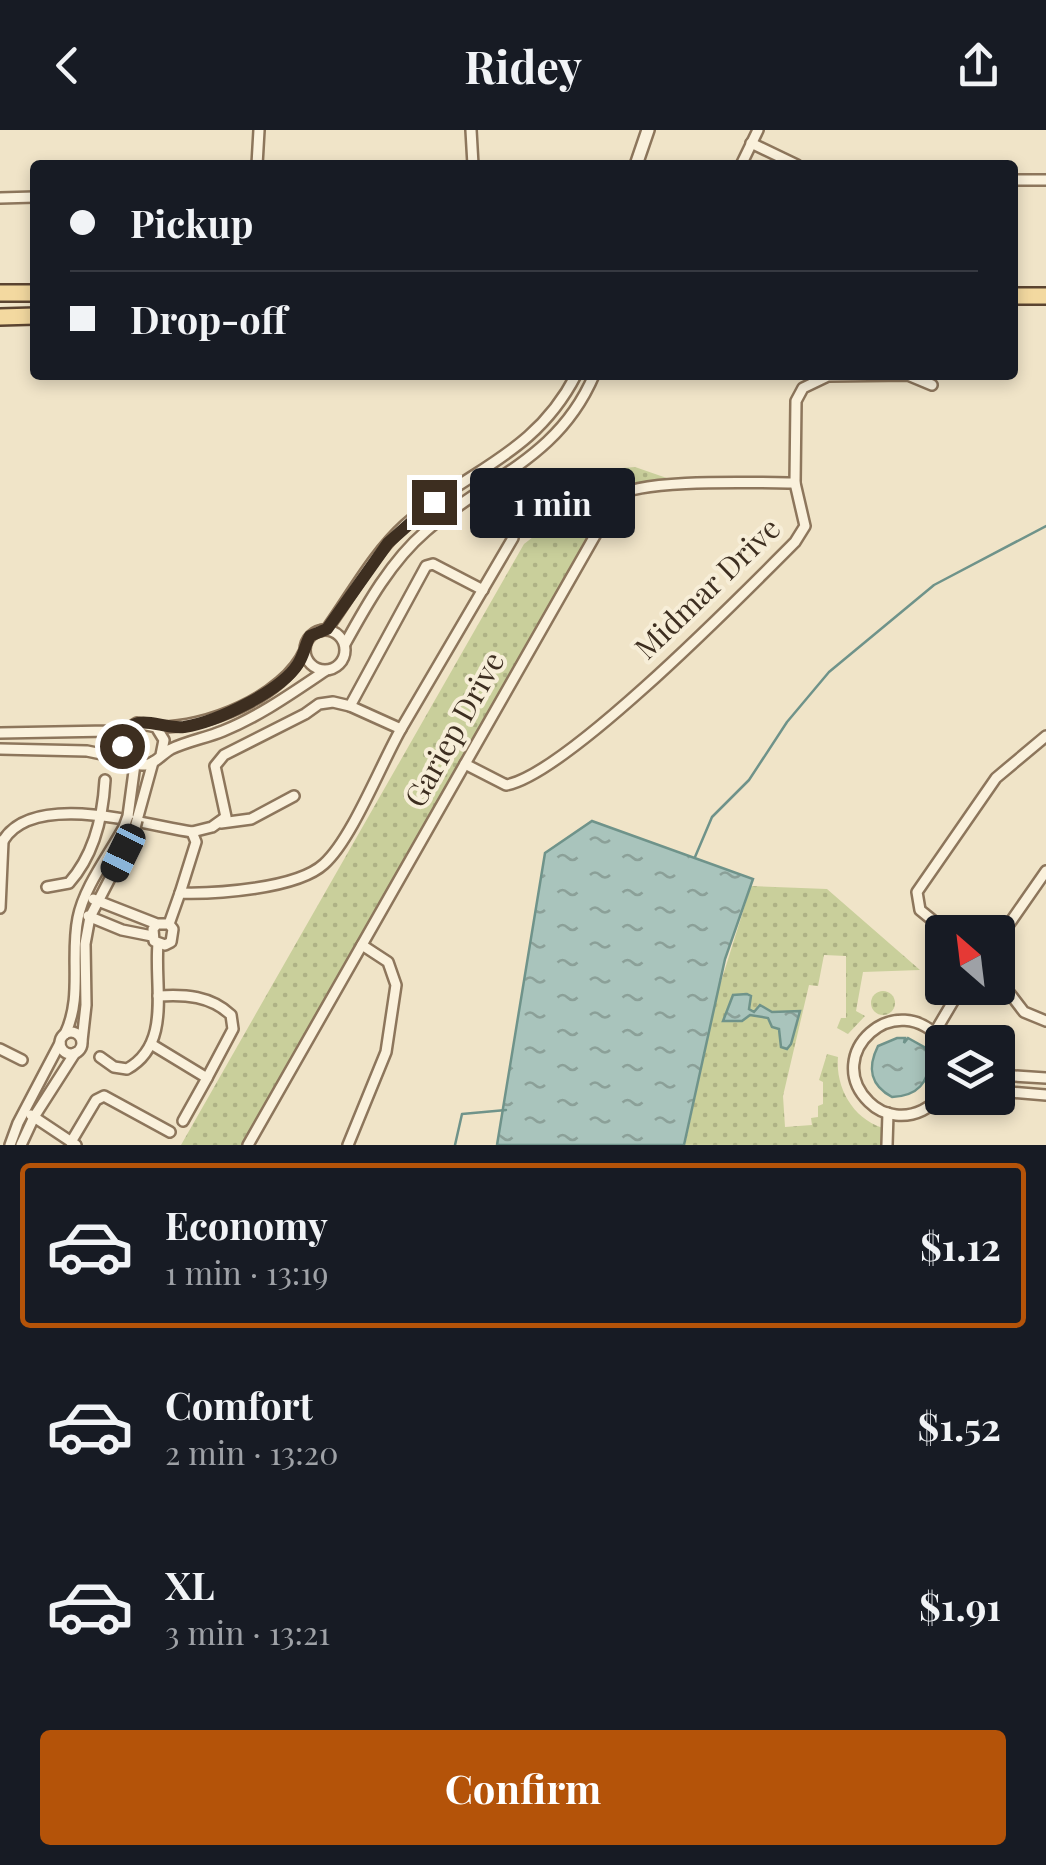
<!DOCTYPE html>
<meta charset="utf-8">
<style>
body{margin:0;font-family:"Playfair Display",serif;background:#242831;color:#f1f3f6;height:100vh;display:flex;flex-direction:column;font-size:38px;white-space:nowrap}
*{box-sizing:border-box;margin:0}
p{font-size:32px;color:#9ea1a6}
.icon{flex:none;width:55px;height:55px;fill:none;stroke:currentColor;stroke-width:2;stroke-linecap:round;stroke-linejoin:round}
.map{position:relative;height:1015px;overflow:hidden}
.side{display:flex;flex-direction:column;background:#171b24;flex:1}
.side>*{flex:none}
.top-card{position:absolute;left:30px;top:30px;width:988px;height:220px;border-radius:10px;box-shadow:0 5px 15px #0003;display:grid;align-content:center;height:220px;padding:0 40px;background:#171b24}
.needle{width:65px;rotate:332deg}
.tools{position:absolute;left:925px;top:785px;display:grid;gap:20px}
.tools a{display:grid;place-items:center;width:90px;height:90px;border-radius:10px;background:#171b24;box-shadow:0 5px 15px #0003;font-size:50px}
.end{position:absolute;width:45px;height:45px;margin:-22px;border:12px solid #3d2e20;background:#fff;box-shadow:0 0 0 5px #fff}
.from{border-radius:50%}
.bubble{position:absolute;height:70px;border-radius:10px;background:#171b24;box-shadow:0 5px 15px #0003;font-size:32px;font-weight:700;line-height:70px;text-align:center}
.car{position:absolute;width:30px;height:60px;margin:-30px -15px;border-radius:12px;box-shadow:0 0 8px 2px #0007;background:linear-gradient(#222 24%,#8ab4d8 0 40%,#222 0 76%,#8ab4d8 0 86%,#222 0)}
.top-card b{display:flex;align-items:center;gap:35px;height:95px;font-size:38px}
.top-card b+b{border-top:2px solid #363941}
.top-card i{width:25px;height:25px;background:#f1f3f6}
ul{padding:18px 0 0;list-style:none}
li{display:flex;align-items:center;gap:30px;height:165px;margin:0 20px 15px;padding:0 20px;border:5px solid transparent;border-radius:10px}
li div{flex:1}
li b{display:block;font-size:38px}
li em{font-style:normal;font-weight:700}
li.current{border-color:#b45309}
li>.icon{width:90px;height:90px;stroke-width:1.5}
.primary-button{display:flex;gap:20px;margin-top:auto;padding:20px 40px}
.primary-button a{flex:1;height:115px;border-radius:10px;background:#b45309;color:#fff;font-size:40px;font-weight:700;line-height:115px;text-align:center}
header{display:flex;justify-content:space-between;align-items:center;height:130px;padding:0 40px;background:#171b24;font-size:45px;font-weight:700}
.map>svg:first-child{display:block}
.park{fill:url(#park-dots)}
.water{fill:url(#water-ripples);stroke:#6f938a;stroke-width:2.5}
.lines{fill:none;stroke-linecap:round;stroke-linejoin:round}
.stream{stroke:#6f938a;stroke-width:2.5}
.minor-casing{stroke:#8d765c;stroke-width:14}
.tertiary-casing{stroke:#8d765c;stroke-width:16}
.primary-casing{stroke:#5b4430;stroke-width:20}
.minor{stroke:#faf1dc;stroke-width:9}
.tertiary{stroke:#faf1dc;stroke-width:11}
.primary{stroke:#f3d9a0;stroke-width:15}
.minor-bridge-casing{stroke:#8d765c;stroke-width:14;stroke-linecap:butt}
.minor-bridge{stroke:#faf1dc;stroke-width:9}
.route{stroke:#3d2e20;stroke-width:12}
.labels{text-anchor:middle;stroke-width:8;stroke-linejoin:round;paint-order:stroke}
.street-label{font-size:30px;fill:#3d2e20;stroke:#f7eed8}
</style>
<header><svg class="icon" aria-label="back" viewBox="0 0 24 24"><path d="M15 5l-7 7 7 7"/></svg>Ridey<svg class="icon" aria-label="share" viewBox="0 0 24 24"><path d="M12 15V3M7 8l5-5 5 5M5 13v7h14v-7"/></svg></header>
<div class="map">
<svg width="1046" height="1015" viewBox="0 0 1046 1015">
<defs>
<pattern id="park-dots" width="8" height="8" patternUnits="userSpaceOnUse" patternTransform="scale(2.5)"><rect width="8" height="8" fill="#c9cf9b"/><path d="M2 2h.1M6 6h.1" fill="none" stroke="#aeb285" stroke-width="1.8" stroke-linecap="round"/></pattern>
<pattern id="water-ripples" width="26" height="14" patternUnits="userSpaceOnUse" patternTransform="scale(2.5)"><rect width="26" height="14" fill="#a9c4bc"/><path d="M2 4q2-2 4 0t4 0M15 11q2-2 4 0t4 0" fill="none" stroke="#8ba098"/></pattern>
</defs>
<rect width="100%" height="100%" fill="#f0e4c8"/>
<g class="park">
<polygon points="635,337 684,354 616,367 249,1015 181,1015 524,414 623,338"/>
<path d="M751 756 827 759 920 840 863 842 856 881 865 886 848 904 837 898 841 888H846V826L824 825 818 856 809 855 783 966 785 997 812 995 811 988 818 987V976L823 974V952L819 950 827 924 838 927C835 959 855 992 887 999V1015H685L719 858Z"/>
<circle cx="883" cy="873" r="12"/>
</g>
<g class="water">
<polygon points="592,691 753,749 725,829 684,1015 497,1015 545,723"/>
<polygon points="747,864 751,866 749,879 754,882 760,875 772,882 800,881 791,914 787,919 781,917 779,899 772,897 768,888 750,885 742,891 723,891 733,865"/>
<path d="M897 908H905L904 913 908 908 924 917 931 928C928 953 918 966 892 967 870 955 867 938 878 916Z"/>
</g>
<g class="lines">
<g class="stream">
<polyline points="695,727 712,687 749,650 787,592 829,542 934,455 1046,396"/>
<polyline points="455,1015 462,984 506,980"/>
</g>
<g class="minor-casing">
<g id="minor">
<polyline points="471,0 473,35"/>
<polyline points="751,13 797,35"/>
<polyline points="742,33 758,0"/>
<polyline points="257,35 259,0"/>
<polyline points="1012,50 1046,50"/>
<polyline points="0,68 35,67"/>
<circle cx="325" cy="520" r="20"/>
<path d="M320 501 327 499C352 464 374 423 405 395 468 339 534 326 576 245"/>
<path d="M345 514C367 474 391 431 426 401 489 346 558 329 594 245"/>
<polyline points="350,576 401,599 513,408"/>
<path d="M156 597C205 599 284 567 305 520"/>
<polyline points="0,603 109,601 127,598"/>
<polyline points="0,619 87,621 126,629"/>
<path d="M161 625 164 610 156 597 137 593C117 603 117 637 145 635 155 634 162 624 171 619 188 611 206 608 223 601 260 586 292 563 325 541"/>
<path d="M465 634 506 655C566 645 745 462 795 412L805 396 795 353 796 271 803 258 828 246 908 245 932 255"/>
<polyline points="128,686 135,634"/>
<polyline points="137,690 153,632"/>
<polyline points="221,693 251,689 294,666"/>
<polyline points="192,702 212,697 226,687 215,636 224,625 305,584 319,574 333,572 350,576 426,436 433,434 483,460"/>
<polyline points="0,711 3,711 0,778"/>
<path d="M3 711C33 660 145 695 192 702L196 712 180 763"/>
<path d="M47 757 69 753C94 725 103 686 105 650"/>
<polyline points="93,769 157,794 169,794 173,799 171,812 165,815 154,811 153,799 157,794"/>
<polyline points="88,786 122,800 152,806"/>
<path d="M169 794 180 763C215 764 297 759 324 734 352 709 381 634 401 599"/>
<polyline points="947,802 920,780 917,762 996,648 1046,606"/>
<polyline points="998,810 1046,741"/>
<polyline points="998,848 1024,882 1046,891"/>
<path d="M158 866C185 864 211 866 231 885L233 899 207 948"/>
<polyline points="935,902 961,858"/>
<circle cx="71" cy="913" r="11"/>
<path d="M65 904C83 867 70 827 78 788 84 757 109 725 124 697"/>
<polyline points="82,911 86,875 85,814 90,787 134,702"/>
<polyline points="151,914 207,948 183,991"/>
<polyline points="0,919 22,930"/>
<path d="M100 927 114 937 127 939C172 914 154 857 158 814"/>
<polyline points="998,945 1046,948"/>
<polyline points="998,961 1046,965"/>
<path d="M942 963C932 978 915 987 896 985 886 984 876 979 869 972 821 925 896 854 943 912"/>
<polyline points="31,985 76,1015"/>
<polyline points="71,1012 96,970 104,966 170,1002"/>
<polyline points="10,1015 18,993 60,913"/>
<polyline points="21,1015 34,987 75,923"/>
<path d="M248 1015 617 367C637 348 762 353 795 353"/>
<polyline points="348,1015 386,922 396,855 388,832 362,815"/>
<polyline points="887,1015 888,983"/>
</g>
</g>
<g class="tertiary-casing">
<polyline id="tertiary" points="636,35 648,0"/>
</g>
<g class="primary-casing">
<g id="primary">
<polyline points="0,163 35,163"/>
<polyline points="1012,166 1046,166"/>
<polyline points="0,187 35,186"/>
</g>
</g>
<use href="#minor" class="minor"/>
<use href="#tertiary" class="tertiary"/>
<use href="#primary" class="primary"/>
<g class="minor-bridge-casing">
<g id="minor-bridge">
<polyline points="124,697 128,686"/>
<polyline points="134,702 137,690"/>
</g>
</g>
<use href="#minor-bridge" class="minor-bridge"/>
</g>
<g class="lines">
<path class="route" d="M122 616C123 605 126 596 138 593 151 590 168 599 184 597 216 592 280 562 298 534 304 525 305 515 310 506L327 499 388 413 434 372"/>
</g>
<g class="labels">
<g class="street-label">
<text transform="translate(708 459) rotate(-44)" y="10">Midmar Drive</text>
<text transform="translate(455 600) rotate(-61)" y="10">Gariep Drive</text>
</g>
</g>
</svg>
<div class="tools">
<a><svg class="needle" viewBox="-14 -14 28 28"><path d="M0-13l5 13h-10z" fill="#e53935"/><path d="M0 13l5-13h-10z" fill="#9ea1a6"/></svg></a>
<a><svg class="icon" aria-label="layers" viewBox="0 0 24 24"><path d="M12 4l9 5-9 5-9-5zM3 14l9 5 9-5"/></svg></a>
</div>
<i class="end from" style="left:122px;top:616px"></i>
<i class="end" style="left:434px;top:372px"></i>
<div class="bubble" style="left:470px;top:338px;width:165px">1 min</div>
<i class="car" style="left:123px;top:723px;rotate:206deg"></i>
<div class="top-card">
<b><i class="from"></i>Pickup</b>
<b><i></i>Drop-off</b>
</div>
</div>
<section class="side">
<ul>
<li class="current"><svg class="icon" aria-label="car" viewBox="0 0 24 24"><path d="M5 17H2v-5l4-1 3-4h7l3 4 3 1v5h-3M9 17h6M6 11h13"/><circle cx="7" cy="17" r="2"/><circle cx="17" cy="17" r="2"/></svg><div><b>Economy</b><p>1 min · 13:19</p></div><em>$1.12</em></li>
<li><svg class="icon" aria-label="car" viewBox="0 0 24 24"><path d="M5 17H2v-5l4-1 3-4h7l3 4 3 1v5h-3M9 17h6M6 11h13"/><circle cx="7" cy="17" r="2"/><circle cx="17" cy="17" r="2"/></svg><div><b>Comfort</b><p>2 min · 13:20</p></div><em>$1.52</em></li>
<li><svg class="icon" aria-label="car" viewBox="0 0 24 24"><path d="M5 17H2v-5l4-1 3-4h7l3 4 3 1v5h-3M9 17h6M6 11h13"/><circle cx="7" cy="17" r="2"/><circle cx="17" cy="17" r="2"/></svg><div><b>XL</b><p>3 min · 13:21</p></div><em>$1.91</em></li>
</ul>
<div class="primary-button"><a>Confirm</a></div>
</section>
